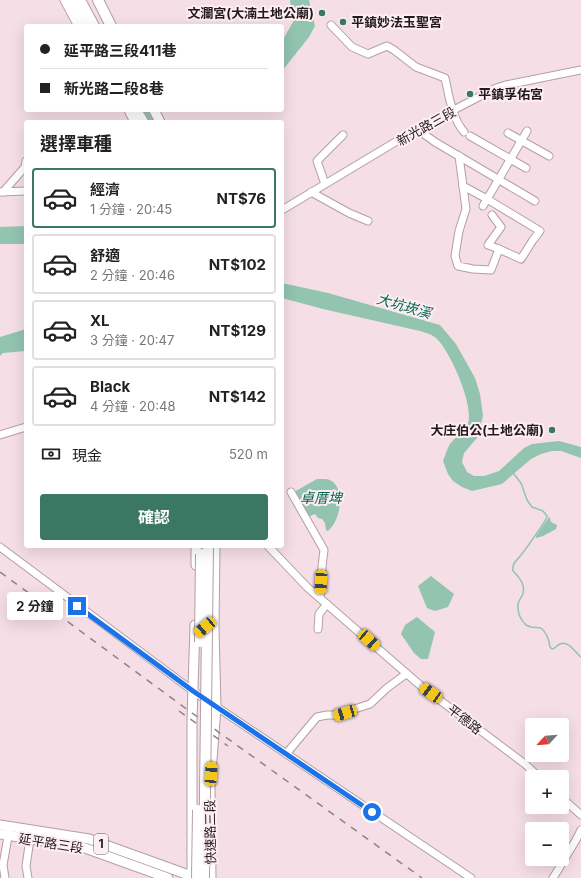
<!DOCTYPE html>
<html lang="zh-TW">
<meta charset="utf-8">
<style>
body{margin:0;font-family:Inter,"Noto Sans TC",sans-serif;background:#f2f2f2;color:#222;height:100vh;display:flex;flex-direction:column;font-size:15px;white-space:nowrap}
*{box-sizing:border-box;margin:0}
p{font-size:13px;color:#767676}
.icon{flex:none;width:22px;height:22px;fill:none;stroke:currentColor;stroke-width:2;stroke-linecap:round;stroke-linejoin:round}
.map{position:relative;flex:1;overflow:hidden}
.sheet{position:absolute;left:24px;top:120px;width:260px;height:428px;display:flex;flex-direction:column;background:#fff;border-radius:4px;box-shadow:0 4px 16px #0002}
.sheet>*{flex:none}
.top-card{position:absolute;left:24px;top:24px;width:260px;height:88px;border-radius:4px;box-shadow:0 4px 16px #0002;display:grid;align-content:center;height:88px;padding:0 16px;background:#fff}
.needle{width:26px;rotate:244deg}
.fabs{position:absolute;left:525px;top:718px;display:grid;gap:8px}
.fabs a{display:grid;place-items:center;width:44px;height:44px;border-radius:4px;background:#fff;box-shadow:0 4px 16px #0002;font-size:20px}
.end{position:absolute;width:18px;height:18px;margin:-9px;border:5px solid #1a73e8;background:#fff;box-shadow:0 0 0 2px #fff}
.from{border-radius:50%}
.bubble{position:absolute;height:28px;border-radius:4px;background:#fff;box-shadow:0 4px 16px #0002;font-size:13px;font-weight:700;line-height:28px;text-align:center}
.car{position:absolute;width:12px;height:24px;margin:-12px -6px;border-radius:5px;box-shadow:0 0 3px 1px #0007;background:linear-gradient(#f5c518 24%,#345 0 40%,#f5c518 0 76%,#345 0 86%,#f5c518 0)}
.top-card b{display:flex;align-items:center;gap:14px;height:38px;font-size:15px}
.top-card b+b{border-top:1px solid #e0e0e0}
.top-card i{width:10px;height:10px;background:#222}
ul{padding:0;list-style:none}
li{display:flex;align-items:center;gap:12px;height:60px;margin:0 8px 6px;padding:0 8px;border:2px solid #e0e0e0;border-radius:4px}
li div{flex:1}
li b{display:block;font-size:15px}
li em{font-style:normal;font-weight:700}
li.current{border-color:#3b7863}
li>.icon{width:36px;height:36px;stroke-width:1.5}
h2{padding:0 16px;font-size:18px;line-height:48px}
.pay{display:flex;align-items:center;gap:10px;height:44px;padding:0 16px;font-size:15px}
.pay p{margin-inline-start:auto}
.cta{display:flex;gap:8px;margin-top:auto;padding:8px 16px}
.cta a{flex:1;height:46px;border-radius:4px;background:#3b7863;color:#fff;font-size:16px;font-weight:700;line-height:46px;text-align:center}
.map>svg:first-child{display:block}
.water{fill:#92c4b0}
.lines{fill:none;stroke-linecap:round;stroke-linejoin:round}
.stream{stroke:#92c4b0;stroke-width:1.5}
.minor-casing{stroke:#b49ea6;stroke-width:9}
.major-casing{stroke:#b49ea6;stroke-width:11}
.highway-casing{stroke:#b49ea6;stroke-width:12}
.minor{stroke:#fff;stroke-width:7}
.major{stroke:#fff;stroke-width:9}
.highway{stroke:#fff;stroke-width:10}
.rail{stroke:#918187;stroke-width:1.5;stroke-dasharray:7 7;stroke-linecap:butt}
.highway-bridge-casing{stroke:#b49ea6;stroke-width:12;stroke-linecap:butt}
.highway-bridge{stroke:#fff;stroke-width:10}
.route{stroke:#1a73e8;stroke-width:5}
.poi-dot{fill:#3b7863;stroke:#fceef2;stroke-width:1.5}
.labels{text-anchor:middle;stroke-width:4;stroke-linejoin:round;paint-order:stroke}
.shield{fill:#fceef2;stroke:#635a5d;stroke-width:1}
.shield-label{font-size:12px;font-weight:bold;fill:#221a1d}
.poi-label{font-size:13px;font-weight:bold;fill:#221a1d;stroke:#fceef2;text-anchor:end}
.street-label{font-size:13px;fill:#221a1d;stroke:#fceef2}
.water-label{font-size:14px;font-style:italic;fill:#03664d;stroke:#fceef2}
</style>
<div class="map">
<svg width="581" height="878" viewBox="0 0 581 878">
<rect width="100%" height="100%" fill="#f5dee6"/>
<g class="water">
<polygon points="290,0 309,0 315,26 309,37 282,71 282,41 293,22"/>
<polygon points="140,110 158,110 154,122 138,122"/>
<polygon points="26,226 26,244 0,244 0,227"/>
<path d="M282 283 328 293 440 325 456 344 475 378 480 394 483 416 477 438 464 453 462 462 467 472 474 476H484L499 471 524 448 532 444 559 441 581 447V458L561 451H552L541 454 531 459 502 484 472 491 462 487 453 481 448 474 443 461C445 456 447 449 450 444 455 437 465 431 468 423 474 405 450 351 437 339 432 334 426 333 420 331L323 309 282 298Z"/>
<polygon points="26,329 26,351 3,353 0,356 0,337"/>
<path d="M317 479C323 479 329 478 333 482 346 494 339 522 328 531L326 530 325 523 322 519 318 518 315 514 308 517 294 492Z"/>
<polygon points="549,517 550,518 551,522 557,525 556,529 543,536 536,538 536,536"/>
<polygon points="431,576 454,594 448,607 435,611 427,608 418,586"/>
<polygon points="417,617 435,632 428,659 421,659 414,653 401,634 405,625"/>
</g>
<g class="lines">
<path class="stream" d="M514 474 521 483 527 500 532 507 543 511 547 516C547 520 525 550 521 555 517 561 512 562 513 571 519 577 527 586 522 596 520 599 517 603 518 608 518 614 522 621 526 625L531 627 541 628C547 633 549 639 550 647L552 649C556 648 557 645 560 644 569 640 575 653 581 657"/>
<g class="minor-casing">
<g id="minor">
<path d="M331 25 352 47 368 54 387 46 394 50 416 67 445 78C449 96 452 118 464 132"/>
<polyline points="417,129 435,142 535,201"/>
<polyline points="508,133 549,156"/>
<polyline points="470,136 526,168"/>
<polyline points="459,156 466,209 459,231 455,256 458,266 473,269 491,270 499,249 488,245 501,227 492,215"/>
<polyline points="325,184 317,161 343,135"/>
<polyline points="463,186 487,199 540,231 533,240 521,259 499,249"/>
<polyline points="0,192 26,191"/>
<polyline points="3,192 25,167 26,161"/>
<polyline points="311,192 349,213 368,221"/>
<polyline points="483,206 527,131"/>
<polyline points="282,210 417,129 496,88 506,85 581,70"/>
<polyline points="0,435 26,427"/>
<polyline points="291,492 324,550 322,567 320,598"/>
<polyline points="268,546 307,587 421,686 525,764 539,777"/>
<polyline points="0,547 193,691 471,878"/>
<polyline points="318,629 319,614 327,604"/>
<polyline points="286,754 317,717 327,715 336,715 370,704 387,688 406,674"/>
<polyline points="562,798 581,815"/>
<polyline points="5,878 3,865 9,831"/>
<polyline points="28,878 26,866 30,839"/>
<polyline points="553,878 576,840 581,830"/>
</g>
</g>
<g class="major-casing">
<g id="major">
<polyline points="65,0 79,26"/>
<polyline points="129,110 135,122"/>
<polyline points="154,110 160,122"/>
<polyline points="196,565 196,546"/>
<polyline points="0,825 89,839 197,878"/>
<polyline points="0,834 85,848 168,878"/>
<polyline points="192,878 192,720 195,625"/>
<polyline points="211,878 210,786 216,707 214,628 215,546"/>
</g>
</g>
<g class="highway-casing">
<g id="highway">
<polyline points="71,0 84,26"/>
<polyline points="80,0 94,26"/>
<polyline points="98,0 111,26"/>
<polyline points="136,110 143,122"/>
</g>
</g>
<use href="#minor" class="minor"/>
<use href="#major" class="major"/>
<use href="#highway" class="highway"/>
<g class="rail">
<polyline points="0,572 192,713 422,878"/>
<polyline points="179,711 228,746"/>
</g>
<g class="highway-bridge-casing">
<g id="highway-bridge">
<polyline points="200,642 201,554"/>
<polyline points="197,878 198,810"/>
<polyline points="204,878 208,546"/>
</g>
</g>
<use href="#highway-bridge" class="highway-bridge"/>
</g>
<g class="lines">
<polyline class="route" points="77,606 193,691 372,812"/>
</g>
<g class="poi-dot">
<circle cx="322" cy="13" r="4"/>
<circle cx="343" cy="22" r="4"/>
<circle cx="470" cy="94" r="4"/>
<circle cx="552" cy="430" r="4"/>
</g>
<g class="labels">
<rect class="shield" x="94" y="834" width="14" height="20" rx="3"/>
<g class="shield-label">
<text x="101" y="848">1</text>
</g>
<g class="poi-label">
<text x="314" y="18">文瀾宮(大湳土地公廟)</text>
<text x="351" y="27" text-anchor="start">平鎮妙法玉聖宮</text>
<text x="478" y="99" text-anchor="start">平鎮孚佑宮</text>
<text x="544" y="435">大庄伯公(土地公廟)</text>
</g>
<g class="street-label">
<text transform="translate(426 126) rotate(-29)" y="5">新光路三段</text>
<text transform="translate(465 719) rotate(38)" y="5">平德路</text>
<text transform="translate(210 832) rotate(-91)" y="5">快速路三段</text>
<text transform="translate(51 843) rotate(9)" y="5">延平路三段</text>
</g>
<g class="water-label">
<text transform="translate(404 306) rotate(16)" y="5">大坑崁溪</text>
<text x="321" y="503">卓厝埤</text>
</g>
</g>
</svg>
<div class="fabs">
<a><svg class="needle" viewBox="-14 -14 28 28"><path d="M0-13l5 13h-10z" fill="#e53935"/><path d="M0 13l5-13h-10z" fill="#767676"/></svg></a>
<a>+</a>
<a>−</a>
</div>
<i class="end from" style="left:372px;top:812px"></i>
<i class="end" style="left:77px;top:606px"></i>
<div class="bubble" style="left:7px;top:592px;width:56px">2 分鐘</div>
<i class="car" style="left:321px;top:582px;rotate:183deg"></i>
<i class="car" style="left:205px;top:627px;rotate:230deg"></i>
<i class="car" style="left:369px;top:640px;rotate:132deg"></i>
<i class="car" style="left:431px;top:693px;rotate:305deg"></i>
<i class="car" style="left:345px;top:713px;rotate:254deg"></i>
<i class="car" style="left:211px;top:774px;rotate:4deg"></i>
<div class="top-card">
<b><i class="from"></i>延平路三段411巷</b>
<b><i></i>新光路二段8巷</b>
</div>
<section class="sheet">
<h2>選擇車種</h2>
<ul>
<li class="current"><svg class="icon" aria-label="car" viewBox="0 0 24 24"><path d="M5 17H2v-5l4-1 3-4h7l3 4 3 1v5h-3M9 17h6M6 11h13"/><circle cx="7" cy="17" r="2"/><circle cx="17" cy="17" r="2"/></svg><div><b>經濟</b><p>1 分鐘 · 20:45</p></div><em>NT$76</em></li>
<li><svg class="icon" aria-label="car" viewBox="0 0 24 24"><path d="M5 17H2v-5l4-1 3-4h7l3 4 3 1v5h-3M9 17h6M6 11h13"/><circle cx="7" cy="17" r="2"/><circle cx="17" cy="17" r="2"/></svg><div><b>舒適</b><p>2 分鐘 · 20:46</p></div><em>NT$102</em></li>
<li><svg class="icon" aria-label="car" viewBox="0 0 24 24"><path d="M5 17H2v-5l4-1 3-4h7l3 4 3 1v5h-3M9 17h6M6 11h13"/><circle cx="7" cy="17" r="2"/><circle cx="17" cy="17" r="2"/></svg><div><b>XL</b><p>3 分鐘 · 20:47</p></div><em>NT$129</em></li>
<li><svg class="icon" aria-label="car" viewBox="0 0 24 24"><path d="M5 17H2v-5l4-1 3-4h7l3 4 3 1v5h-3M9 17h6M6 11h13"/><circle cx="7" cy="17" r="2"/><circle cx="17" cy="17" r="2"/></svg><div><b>Black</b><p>4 分鐘 · 20:48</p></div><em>NT$142</em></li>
</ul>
<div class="pay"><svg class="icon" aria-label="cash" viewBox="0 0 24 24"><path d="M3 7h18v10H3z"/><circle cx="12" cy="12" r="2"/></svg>現金<p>520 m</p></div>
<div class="cta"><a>確認</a></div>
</section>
</div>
